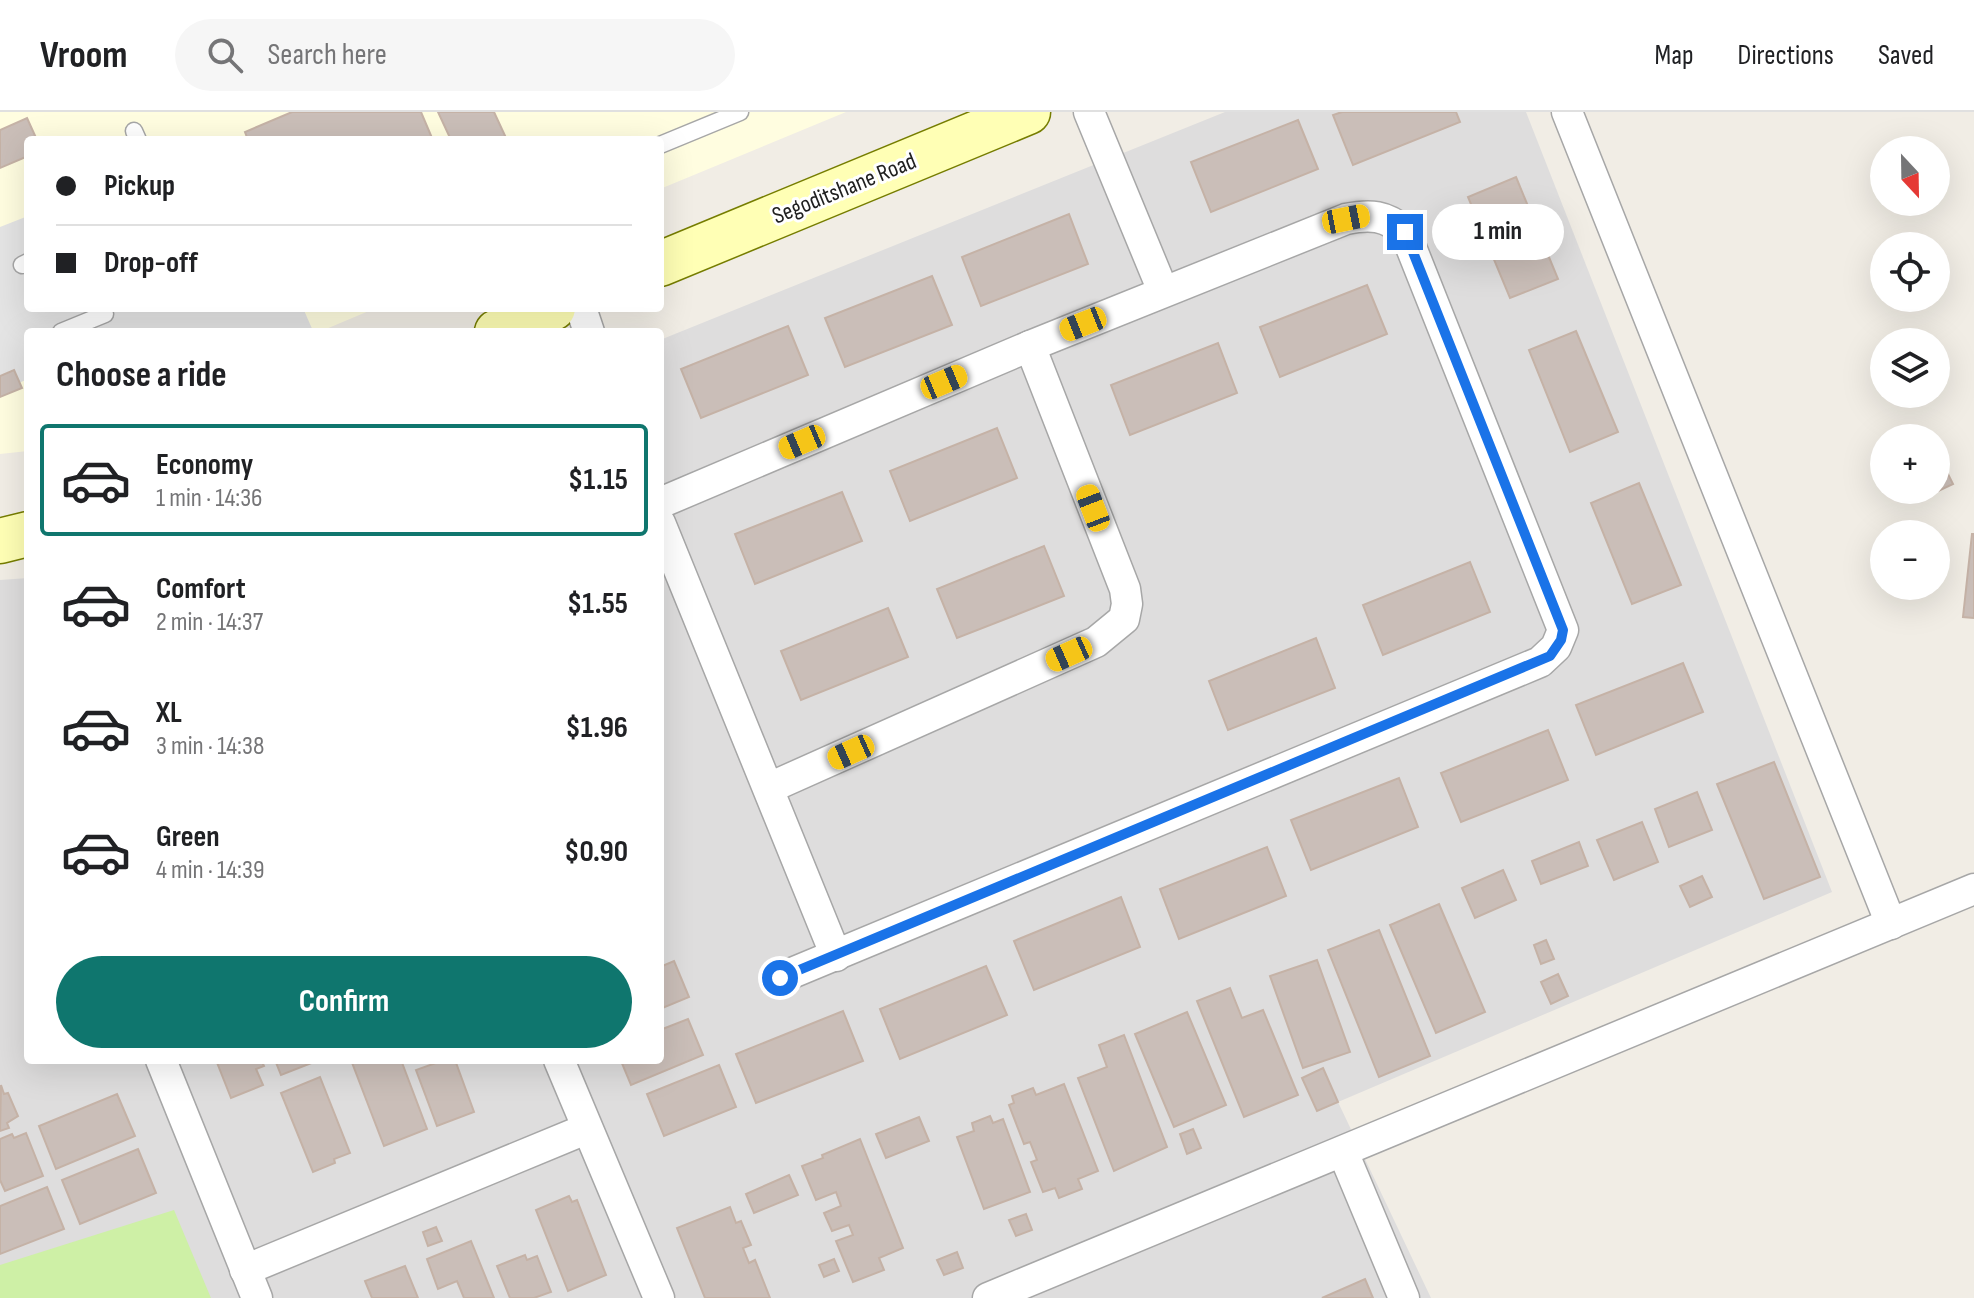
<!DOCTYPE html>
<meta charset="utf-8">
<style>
body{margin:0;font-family:"Sofia Sans Condensed",sans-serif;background:#f6f6f6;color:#202124;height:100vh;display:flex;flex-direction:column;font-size:30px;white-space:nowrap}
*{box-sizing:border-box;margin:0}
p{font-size:26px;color:#757577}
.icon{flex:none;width:44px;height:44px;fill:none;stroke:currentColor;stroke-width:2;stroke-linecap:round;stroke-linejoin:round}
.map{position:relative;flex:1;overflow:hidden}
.sheet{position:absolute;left:24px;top:216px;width:640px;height:736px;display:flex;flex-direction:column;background:#fff;border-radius:8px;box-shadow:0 8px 32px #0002}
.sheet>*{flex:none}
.guide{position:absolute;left:24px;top:24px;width:640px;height:176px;border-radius:8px;box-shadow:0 8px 32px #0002;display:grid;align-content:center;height:176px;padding:0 32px;background:#fff}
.needle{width:52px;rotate:158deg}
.fabs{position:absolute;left:1870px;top:24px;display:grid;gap:16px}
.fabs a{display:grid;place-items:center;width:80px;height:80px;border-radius:50%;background:#fff;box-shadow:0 8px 32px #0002;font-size:40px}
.end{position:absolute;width:36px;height:36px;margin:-18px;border:10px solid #1a73e8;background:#fff;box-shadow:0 0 0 4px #fff}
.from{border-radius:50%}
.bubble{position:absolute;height:56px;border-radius:28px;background:#fff;box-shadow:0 8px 32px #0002;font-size:26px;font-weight:700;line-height:56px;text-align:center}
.car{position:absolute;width:24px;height:48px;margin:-24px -12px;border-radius:10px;box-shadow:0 0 6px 2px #0007;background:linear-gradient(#f5c518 24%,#345 0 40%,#f5c518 0 76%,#345 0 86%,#f5c518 0)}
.guide b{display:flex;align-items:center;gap:28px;height:76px;font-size:30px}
.guide b+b{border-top:2px solid #e0e0e0}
.guide i{width:20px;height:20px;background:#202124}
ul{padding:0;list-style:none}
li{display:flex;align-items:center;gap:24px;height:112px;margin:0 16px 12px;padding:0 16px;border:4px solid transparent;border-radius:8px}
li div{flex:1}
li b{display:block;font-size:30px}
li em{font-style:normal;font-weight:700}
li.active{border-color:#0f766e}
li>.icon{width:72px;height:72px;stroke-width:1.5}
h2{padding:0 32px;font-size:36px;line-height:96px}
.button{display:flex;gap:16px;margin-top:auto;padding:16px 32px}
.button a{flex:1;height:92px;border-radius:48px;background:#0f766e;color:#fff;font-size:32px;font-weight:700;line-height:92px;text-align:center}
header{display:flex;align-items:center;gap:48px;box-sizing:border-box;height:112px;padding:0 40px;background:#fff;border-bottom:2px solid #e0e0e0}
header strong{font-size:38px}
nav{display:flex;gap:44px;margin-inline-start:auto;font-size:28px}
.search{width:560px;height:72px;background:#f6f6f6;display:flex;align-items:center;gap:20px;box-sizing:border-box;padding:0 28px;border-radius:44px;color:#757577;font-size:30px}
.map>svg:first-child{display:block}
.residential{fill:#dedddd}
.education{fill:#fffde0}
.grass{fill:#cef0a6}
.parking{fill:#e4e4e4}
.building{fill:#cabeb8;stroke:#c5b2a6;stroke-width:2}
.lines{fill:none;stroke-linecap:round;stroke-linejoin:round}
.lane-casing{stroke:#a7a7a7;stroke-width:19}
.street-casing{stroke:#a7a7a7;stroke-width:33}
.secondary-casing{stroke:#767d00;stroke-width:47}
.lane{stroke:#fff;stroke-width:16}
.street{stroke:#fff;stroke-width:30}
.secondary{stroke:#ffffb5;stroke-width:44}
.route{stroke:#1a73e8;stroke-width:10}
.labels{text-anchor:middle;stroke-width:6;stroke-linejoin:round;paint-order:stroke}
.street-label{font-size:24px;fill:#202020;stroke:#fff}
</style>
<header>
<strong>Vroom</strong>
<div class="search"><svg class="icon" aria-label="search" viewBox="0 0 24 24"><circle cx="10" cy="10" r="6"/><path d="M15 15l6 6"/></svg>Search here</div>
<nav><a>Map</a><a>Directions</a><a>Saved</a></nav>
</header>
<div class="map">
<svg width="1974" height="1186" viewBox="0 0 1974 1186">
<rect width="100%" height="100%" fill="#f1ede5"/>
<polygon class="residential" points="1225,0 1526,0 1832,780 1338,990 1431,1186 0,1186 0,468 28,466 28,948 660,948 660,228"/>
<polygon class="education" points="0,0 846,0 660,77 660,28 28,28 28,196 376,196 319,220 28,220 28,339 0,342"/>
<polygon class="grass" points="174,1098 211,1186 0,1186 0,1153"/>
<polygon class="parking" points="28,104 28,196 303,196 313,219 28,220 28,267 0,279 0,115"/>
<g class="building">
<polygon points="292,0 421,0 432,26 426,28 248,28 245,20"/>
<polygon points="438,0 494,0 507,28 451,28"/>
<polygon points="1342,0 1456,0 1460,10 1353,53 1333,3"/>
<polygon points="27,6 37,28 28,28 28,44 0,56 0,18"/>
<polygon points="1298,8 1318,57 1211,100 1191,50"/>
<polygon points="1516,65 1558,167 1510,186 1468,85"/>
<polygon points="1069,102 1088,152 981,194 962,145"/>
<polygon points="932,164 952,213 845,255 825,206"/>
<polygon points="1367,173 1387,222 1280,265 1260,215"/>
<polygon points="788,214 808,263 701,306 681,257"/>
<polygon points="1576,219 1618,320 1570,340 1529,238"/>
<polygon points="1218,231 1237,281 1130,323 1111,273"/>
<polygon points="14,258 22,276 0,285 0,264"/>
<polygon points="997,316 1017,366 910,409 890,359"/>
<polygon points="1946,358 1953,372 1932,382 1930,378 1936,378 1936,363"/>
<polygon points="1639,371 1681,473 1632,492 1591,391"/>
<polygon points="842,380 862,429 755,472 735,422"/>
<polygon points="1972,422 1974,422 1974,506 1963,505"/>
<polygon points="1044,434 1064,484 957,526 937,477"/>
<polygon points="1470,450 1490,500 1383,543 1363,493"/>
<polygon points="888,496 908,545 801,588 781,539"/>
<polygon points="1316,526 1335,576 1228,618 1209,569"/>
<polygon points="1683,551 1703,600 1596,643 1576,593"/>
<polygon points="1548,618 1568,668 1461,710 1441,661"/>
<polygon points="1774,650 1820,765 1764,787 1717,672"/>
<polygon points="1399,666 1418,715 1311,758 1291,708"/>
<polygon points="1697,680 1712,718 1669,735 1655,697"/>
<polygon points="1642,710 1658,750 1614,768 1597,728"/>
<polygon points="1579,730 1588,754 1541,772 1532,749"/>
<polygon points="1267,735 1286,784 1179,827 1160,777"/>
<polygon points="1503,758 1516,788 1475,806 1462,776"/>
<polygon points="1702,764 1712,785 1690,795 1680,774"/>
<polygon points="1121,785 1140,835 1034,878 1014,829"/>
<polygon points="1439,792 1485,900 1436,921 1390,813"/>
<polygon points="1379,818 1430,944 1379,965 1328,838"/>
<polygon points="1546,828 1554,847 1541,852 1534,833"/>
<polygon points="1317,848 1350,940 1303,956 1270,864"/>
<polygon points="674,849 689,885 660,897 660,855"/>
<polygon points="986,854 1007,903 900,947 880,897"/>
<polygon points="1558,862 1568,884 1551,892 1541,870"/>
<polygon points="1230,876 1242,906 1263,898 1298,983 1244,1005 1197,889"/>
<polygon points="843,899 863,949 756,991 736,942"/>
<polygon points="1187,900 1226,993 1174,1015 1135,922"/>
<polygon points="688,907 703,943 631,973 621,949 660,948 660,918"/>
<polygon points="1124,923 1167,1035 1114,1059 1078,966 1107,955 1099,933"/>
<polygon points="216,948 261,948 264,954 256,957 263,973 231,986"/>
<polygon points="275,948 319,948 281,963"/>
<polygon points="351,948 401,948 427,1017 384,1034"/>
<polygon points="444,948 455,948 474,1000 437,1014 416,958"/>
<polygon points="719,953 736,995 664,1024 647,982"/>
<polygon points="1323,956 1338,990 1317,999 1302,966"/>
<polygon points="320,965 350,1041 334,1047 335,1051 313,1060 281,981"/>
<polygon points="1064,972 1098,1059 1078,1067 1082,1077 1059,1086 1055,1076 1043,1080 1031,1050 1037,1048 1030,1030 1024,1032 1009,993 1014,991 1012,984 1033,976 1036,983"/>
<polygon points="1,973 4,982 8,981 18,1004 7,1011 9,1016 0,1019"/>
<polygon points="117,982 135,1024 56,1057 39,1014"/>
<polygon points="990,1004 993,1011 1003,1007 1030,1080 984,1097 957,1025 974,1019 972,1011"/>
<polygon points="919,1005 929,1029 886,1046 876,1022"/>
<polygon points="1193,1017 1201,1036 1187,1042 1180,1022"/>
<polygon points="26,1021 43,1064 5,1079 0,1068 0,1027 12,1022 14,1026"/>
<polygon points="860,1027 903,1136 879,1146 884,1158 853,1170 836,1129 853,1123 849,1113 832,1119 824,1101 841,1094 836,1080 816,1088 802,1054 823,1046 822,1043"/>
<polygon points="138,1037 156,1081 80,1112 62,1068"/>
<polygon points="789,1063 798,1083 754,1101 746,1082"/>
<polygon points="47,1075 64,1117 0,1142 0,1094"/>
<polygon points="569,1084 572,1090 577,1088 606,1163 568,1179 536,1098"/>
<polygon points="730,1095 736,1111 741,1109 751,1133 743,1136 749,1151 755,1148 770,1186 705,1186 677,1116"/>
<polygon points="1026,1102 1032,1118 1016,1124 1009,1108"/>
<polygon points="436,1115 442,1129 428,1134 423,1120"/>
<polygon points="471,1129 494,1186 464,1186 457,1169 438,1177 427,1147"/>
<polygon points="957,1140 963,1156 944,1163 937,1148"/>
<polygon points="525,1143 527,1148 537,1144 551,1180 534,1186 510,1186 497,1154"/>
<polygon points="834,1147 839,1159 824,1165 819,1153"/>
<polygon points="405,1154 418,1186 372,1186 365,1169"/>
<polygon points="1365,1167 1373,1186 1322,1186"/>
</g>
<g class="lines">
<g class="lane-casing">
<g id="lane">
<polyline points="134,19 138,28"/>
<polyline points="660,33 740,0"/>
<polyline points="22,153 28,150"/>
<polyline points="61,220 105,202"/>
</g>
</g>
<g class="street-casing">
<g id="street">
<polyline points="1089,0 1163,179"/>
<polyline points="1567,0 1891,812"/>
<polyline points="581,196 589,220"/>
<path d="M660 391 1030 234 1346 107C1370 102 1386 103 1405 120L1563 518 1556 535 1540 550 780 866"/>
<polyline points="660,411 836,844"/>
<polyline points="769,676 1096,530 1124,507 1127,492 1125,477 1030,234"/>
<polyline points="161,948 257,1186"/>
<polyline points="559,948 659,1186"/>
<polyline points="1343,1040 1404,1186"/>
<polyline points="245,1158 586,1017"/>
<polyline points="988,1186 1974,777"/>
</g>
</g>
<g class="secondary-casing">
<g id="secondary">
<polyline points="660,152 1028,0"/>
<polyline points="497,220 553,196"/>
<polyline points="0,429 28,422"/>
</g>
</g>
<use href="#lane" class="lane"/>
<use href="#street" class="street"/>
<use href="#secondary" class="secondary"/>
</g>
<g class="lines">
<polyline class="route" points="780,866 1550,544 1561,528 1563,518 1405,120"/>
</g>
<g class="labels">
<g class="street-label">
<text transform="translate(844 76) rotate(-22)" y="8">Segoditshane Road</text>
</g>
</g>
</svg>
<div class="fabs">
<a><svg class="needle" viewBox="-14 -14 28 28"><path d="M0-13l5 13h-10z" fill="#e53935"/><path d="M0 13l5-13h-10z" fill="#757577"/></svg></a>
<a><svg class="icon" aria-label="locate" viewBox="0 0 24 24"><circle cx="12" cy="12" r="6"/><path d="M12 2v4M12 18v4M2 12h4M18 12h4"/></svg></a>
<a><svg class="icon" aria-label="layers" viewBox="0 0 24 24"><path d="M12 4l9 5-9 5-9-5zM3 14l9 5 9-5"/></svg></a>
<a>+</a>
<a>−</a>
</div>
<i class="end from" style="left:780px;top:866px"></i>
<i class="end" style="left:1405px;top:120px"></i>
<div class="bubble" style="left:1432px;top:92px;width:132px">1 min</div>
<i class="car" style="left:1346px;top:107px;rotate:79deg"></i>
<i class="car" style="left:1083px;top:212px;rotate:248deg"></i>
<i class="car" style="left:944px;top:270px;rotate:67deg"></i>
<i class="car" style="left:802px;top:330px;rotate:247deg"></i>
<i class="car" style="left:1093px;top:396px;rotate:339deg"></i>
<i class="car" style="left:1069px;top:542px;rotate:246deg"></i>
<i class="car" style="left:851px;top:640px;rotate:246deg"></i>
<div class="guide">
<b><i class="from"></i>Pickup</b>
<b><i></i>Drop-off</b>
</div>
<section class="sheet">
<h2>Choose a ride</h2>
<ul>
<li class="active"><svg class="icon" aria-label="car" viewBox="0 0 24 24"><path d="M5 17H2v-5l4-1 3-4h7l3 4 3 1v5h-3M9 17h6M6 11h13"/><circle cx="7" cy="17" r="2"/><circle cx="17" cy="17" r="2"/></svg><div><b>Economy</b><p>1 min · 14:36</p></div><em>$1.15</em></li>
<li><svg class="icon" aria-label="car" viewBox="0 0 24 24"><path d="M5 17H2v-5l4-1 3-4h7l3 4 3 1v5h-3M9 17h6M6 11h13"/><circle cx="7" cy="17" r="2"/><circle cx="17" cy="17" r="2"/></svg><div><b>Comfort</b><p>2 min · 14:37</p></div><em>$1.55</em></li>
<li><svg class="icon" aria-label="car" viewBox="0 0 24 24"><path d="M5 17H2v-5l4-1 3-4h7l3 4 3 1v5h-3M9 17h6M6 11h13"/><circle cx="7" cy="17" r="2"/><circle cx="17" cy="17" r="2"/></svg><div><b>XL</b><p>3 min · 14:38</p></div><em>$1.96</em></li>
<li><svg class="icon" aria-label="car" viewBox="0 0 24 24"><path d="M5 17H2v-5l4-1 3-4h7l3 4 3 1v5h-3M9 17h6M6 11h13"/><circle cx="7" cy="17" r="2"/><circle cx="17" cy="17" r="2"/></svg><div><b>Green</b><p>4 min · 14:39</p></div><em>$0.90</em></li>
</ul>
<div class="button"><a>Confirm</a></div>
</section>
</div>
